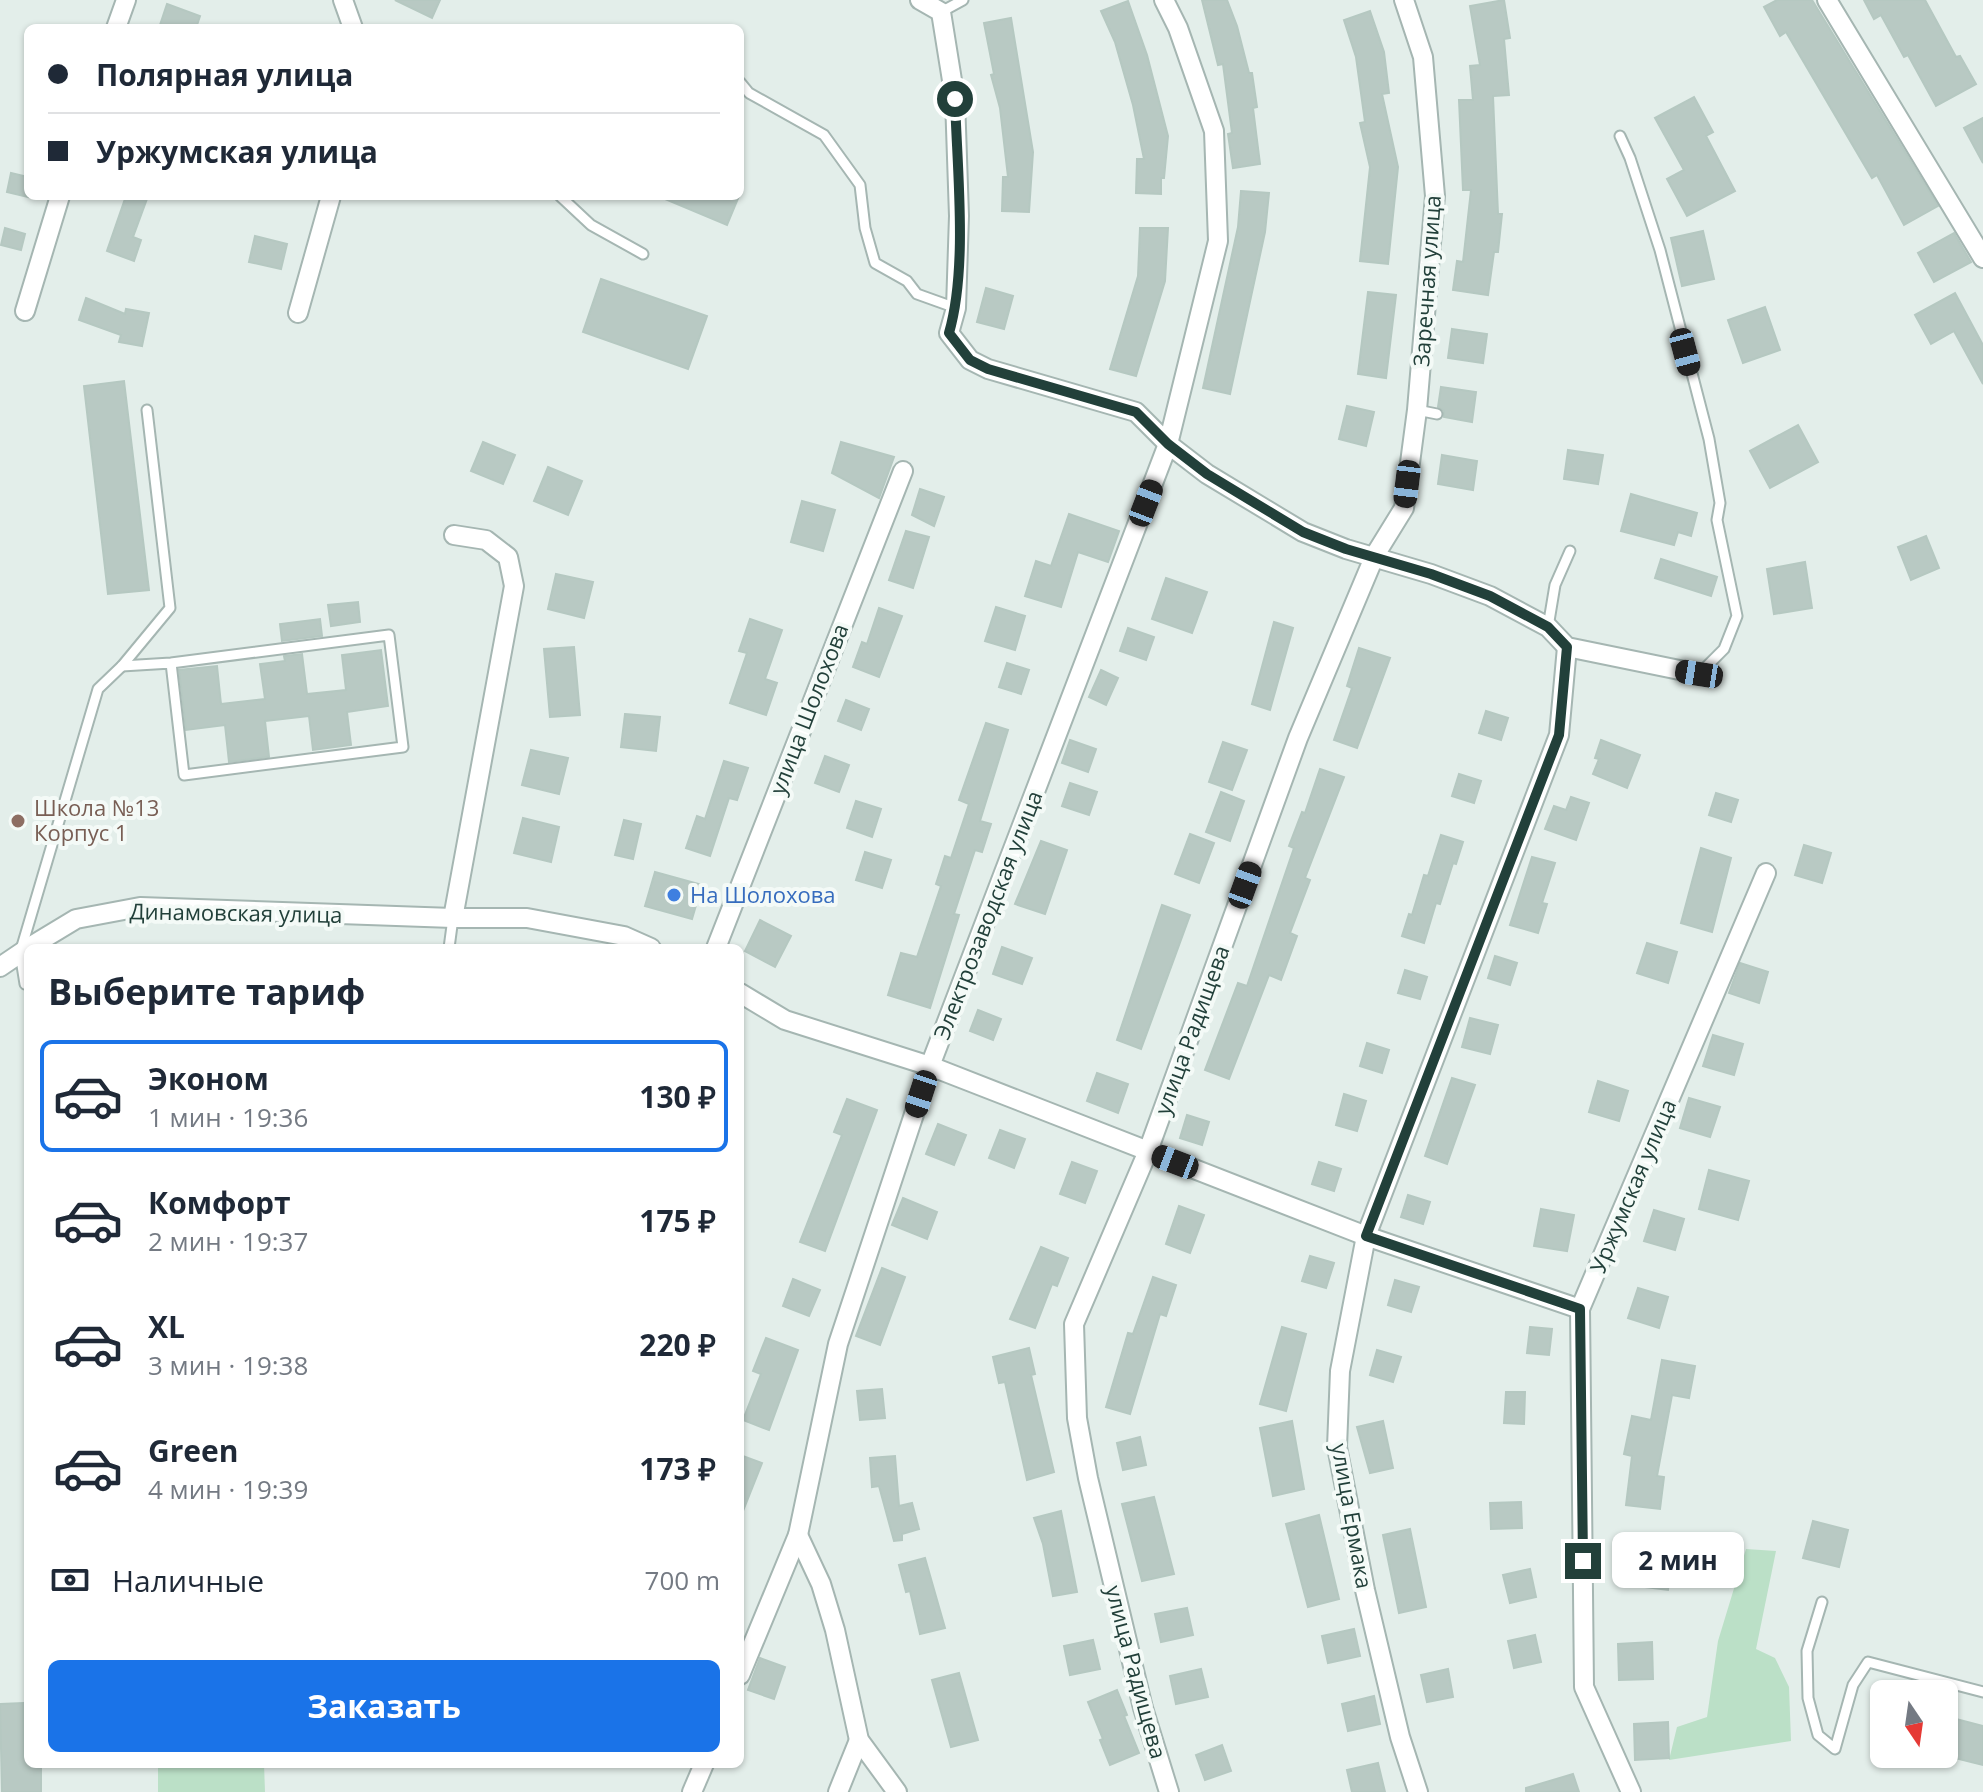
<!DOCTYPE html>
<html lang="ru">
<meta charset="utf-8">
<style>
body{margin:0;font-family:"Open Sans",sans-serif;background:#f6f6f7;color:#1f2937;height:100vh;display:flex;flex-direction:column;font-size:30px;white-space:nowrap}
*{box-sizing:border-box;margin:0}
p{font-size:26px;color:#747a83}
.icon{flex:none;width:44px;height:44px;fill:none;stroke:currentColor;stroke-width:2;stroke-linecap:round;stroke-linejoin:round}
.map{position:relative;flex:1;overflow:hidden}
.details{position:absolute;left:24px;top:944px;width:720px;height:824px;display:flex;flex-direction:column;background:#fff;border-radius:12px;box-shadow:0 2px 6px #0004}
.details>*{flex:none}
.banner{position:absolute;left:24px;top:24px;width:720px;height:176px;border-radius:12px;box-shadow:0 2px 6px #0004;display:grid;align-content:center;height:176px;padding:0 24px;background:#fff}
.needle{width:52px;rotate:167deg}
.controls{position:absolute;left:1870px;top:1680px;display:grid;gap:16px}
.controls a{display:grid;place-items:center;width:88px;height:88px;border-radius:12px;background:#fff;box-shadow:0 2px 6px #0004;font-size:40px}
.end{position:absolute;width:36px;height:36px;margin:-18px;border:10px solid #22403a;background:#fff;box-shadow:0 0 0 4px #fff}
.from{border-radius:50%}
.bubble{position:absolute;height:56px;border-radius:12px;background:#fff;box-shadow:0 2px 6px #0004;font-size:26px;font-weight:700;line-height:56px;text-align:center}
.car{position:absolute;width:24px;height:48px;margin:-24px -12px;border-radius:10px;box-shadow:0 0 6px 2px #0007;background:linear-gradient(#222 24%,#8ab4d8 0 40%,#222 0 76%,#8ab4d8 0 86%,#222 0)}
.banner b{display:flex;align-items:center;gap:28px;height:76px;font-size:30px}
.banner b+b{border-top:2px solid #e0e1e3}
.banner i{width:20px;height:20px;background:#1f2937}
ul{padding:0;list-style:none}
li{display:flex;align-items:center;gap:24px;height:112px;margin:0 16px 12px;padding:0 8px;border:4px solid transparent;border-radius:12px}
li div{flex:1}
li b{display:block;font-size:30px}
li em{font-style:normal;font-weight:700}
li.active{border-color:#1a73e8}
li>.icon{width:72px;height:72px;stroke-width:1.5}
h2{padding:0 24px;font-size:36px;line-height:96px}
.pay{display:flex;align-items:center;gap:20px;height:88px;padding:0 24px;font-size:30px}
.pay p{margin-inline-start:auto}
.primary-button{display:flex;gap:16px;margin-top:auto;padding:16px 24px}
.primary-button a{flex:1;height:92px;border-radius:12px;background:#1a73e8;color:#fff;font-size:32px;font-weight:700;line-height:92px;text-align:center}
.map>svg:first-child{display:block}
.green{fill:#bbe0c7}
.building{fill:#b8c9c3;stroke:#b5c8c1;stroke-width:2}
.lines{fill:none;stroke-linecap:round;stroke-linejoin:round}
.service-casing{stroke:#a5b6b2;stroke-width:13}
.minor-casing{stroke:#a5b6b2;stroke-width:22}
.service{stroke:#fff;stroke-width:9}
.minor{stroke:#fff;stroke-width:18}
.route{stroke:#22403a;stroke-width:10}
.education-dot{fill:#8d6e63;stroke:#f4faf7;stroke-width:3}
.shop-dot{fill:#3f7fe0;stroke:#f4faf7;stroke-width:3}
.labels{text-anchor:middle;stroke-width:8;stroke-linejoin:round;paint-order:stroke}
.street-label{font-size:22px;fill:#22403a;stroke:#f4faf7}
.education-label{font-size:22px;fill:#785e54;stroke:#f4faf7;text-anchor:start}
.shop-label{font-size:22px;fill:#366cbe;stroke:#f4faf7;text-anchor:start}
</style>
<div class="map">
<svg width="1983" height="1792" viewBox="0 0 1983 1792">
<rect width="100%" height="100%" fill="#e3eeea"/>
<g class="green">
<polygon points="1746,1549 1776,1551 1756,1649 1775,1658 1789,1687 1791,1741 1669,1760 1677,1727 1707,1717 1718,1641"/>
<polygon points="158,1764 264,1764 265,1792 158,1792"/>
</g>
<g class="building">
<polygon points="395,0 440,0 432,18"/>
<polygon points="1202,0 1227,0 1237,26 1249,73 1252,73 1257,107 1253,108 1260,164 1233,168 1228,134 1232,133 1223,64 1218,65"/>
<polygon points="1504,0 1510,38 1504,39 1509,95 1493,96 1498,214 1502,214 1498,252 1494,252 1488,295 1453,290 1457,261 1463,262 1471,190 1463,190 1459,100 1473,100 1470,66 1480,65 1470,6"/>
<polygon points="1777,0 1812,0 1938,206 1904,225 1877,175 1872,178 1786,32 1780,36 1764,7"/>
<polygon points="1864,0 1925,0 1956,57 1960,56 1976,84 1936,106 1908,55 1904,57 1881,15 1874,19"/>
<polygon points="1128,1 1147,55 1168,136 1164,178 1161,178 1161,194 1136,193 1137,159 1144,159 1133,105 1115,42 1101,11"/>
<polygon points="167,4 200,16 196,28 159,28"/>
<polygon points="1370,11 1384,52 1389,93 1382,94 1398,167 1388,264 1360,261 1370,167 1360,123 1365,122 1356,57 1344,20"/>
<polygon points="1011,18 1033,152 1029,212 1002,211 1003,177 1008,177 1000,108 991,75 994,74 984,23"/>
<polygon points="1694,97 1713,132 1706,136 1735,191 1687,216 1667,179 1684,170 1655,118"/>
<polygon points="1983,118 1983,163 1964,128"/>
<polygon points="11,173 28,177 28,197 7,192"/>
<polygon points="1241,191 1269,193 1265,232 1230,394 1203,388 1238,227"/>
<polygon points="126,196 148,196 133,237 141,240 134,261 107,251"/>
<polygon points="658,196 739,196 727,225"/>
<polygon points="5,228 25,234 21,250 1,245"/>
<polygon points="1140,228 1168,228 1165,281 1136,376 1110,369 1138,276"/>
<polygon points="1703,231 1714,279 1682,286 1671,238"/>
<polygon points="1954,233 1971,262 1934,282 1918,253"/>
<polygon points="255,236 287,244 281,269 249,262"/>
<polygon points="601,279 707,316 688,369 583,332"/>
<polygon points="986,288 1013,296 1004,329 977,322"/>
<polygon points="1368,292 1396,295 1386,378 1358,374"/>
<polygon points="1955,293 1983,345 1983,384 1954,331 1931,344 1915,315"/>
<polygon points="86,298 125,314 126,309 149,313 142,346 119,342 121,335 79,320"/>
<polygon points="1765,307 1780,350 1743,363 1728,320"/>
<polygon points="1452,329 1487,334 1483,363 1448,358"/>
<polygon points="124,381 149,590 108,594 84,386"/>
<polygon points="1441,387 1476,392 1472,422 1444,417 1444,411 1438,407"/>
<polygon points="1347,406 1374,412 1366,446 1339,439"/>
<polygon points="1798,425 1818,462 1770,488 1750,451"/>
<polygon points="483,442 515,455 503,484 471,471"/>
<polygon points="841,442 894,457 879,498 832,473"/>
<polygon points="1568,450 1603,455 1598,484 1564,479"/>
<polygon points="1442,455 1477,461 1473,490 1438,484"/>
<polygon points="548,467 582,481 568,515 534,501"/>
<polygon points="920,489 944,497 934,526 912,515"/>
<polygon points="1631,494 1697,513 1691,536 1678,532 1674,545 1621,531"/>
<polygon points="802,501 835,510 823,551 791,542"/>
<polygon points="1069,514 1119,531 1108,562 1078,552 1061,607 1025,596 1036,561 1051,566"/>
<polygon points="906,531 929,537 913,588 889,580"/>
<polygon points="1926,536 1939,568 1911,580 1898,547"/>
<polygon points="1661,559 1717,577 1711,596 1655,578"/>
<polygon points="1805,562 1812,608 1774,614 1767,569"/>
<polygon points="556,574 593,582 584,618 548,609"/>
<polygon points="1166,578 1207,592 1192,633 1152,619"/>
<polygon points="358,602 360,622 331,626 328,605"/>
<polygon points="996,607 1025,616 1015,650 985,641"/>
<polygon points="879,608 902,616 879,677 853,667 862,642 867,644"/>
<polygon points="320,619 322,636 282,641 280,624"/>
<polygon points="750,619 782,630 765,679 777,683 766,715 730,703 747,653 739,651"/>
<polygon points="1274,622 1293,628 1270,710 1252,704"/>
<polygon points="1128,628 1154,637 1146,660 1120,651"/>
<polygon points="574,647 580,715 550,717 544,649"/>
<polygon points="1359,648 1390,658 1357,748 1334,740 1352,688 1347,686"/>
<polygon points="381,650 388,706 347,712 351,745 313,750 309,716 265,721 269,757 229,762 225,725 186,730 179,670 217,666 221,704 265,699 260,664 285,661 284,656 302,654 307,694 346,690 342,655"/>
<polygon points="1007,663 1029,670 1021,694 999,687"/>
<polygon points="1101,670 1118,678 1106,705 1089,697"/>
<polygon points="846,700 869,709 861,730 838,721"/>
<polygon points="1486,711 1508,718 1501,740 1479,733"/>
<polygon points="625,714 660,717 656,751 621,747"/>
<polygon points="986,723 1008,730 980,821 991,824 982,852 975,850 954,914 959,915 930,1008 888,995 901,953 917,957 941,886 936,884 945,856 951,858 969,804 959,800"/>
<polygon points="1070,740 1096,749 1088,772 1062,763"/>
<polygon points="1601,740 1640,755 1627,788 1593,774 1599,759 1595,758"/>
<polygon points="1223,742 1247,750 1232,790 1209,782"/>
<polygon points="531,750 568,758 559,794 522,785"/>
<polygon points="825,756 849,765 839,792 815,783"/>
<polygon points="724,761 748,768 737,800 729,798 710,856 686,848 697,816 705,819"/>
<polygon points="1320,769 1344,777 1305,878 1310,880 1290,933 1297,936 1281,980 1269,975 1229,1079 1205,1070 1238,983 1247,986 1294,848 1289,846 1302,812 1305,813"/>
<polygon points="1459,774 1481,781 1474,803 1452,796"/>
<polygon points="1070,783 1097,792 1089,815 1062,806"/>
<polygon points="1221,792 1244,801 1230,841 1206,832"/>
<polygon points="1716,793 1738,800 1731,822 1709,815"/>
<polygon points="1571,797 1589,803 1576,840 1545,829 1554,806 1566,810"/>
<polygon points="856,801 881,809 872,837 847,828"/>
<polygon points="523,818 559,827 551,862 514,853"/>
<polygon points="624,820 641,824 633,859 615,855"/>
<polygon points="1190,834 1214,843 1199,883 1175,874"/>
<polygon points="1441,835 1463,842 1456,864 1453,863 1440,904 1436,903 1424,943 1402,936 1409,914 1412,915 1424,875 1428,876"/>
<polygon points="1041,841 1067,850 1045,914 1015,904"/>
<polygon points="1804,845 1831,853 1822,883 1795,875"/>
<polygon points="1701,848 1731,858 1712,932 1681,923"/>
<polygon points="865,852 891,860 882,888 856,880"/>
<polygon points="1532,857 1555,863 1542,903 1547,904 1538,933 1510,925"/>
<polygon points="655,872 702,885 692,919 645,906"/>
<polygon points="1162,905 1190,915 1141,1049 1117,1040"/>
<polygon points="760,920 791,936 775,967 745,951"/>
<polygon points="1647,943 1677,952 1668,983 1637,973"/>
<polygon points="1002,947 1032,958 1022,984 993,974"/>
<polygon points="1495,956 1517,963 1510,985 1488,978"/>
<polygon points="1740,963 1768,972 1759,1003 1729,993"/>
<polygon points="1405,970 1427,977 1420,999 1398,993"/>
<polygon points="978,1010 1001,1019 993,1040 970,1031"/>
<polygon points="1470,1018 1498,1025 1490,1054 1462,1047"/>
<polygon points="1713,1035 1743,1044 1734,1075 1703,1066"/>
<polygon points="1367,1043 1389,1050 1382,1073 1360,1066"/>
<polygon points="1097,1073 1128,1084 1118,1113 1087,1101"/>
<polygon points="1452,1078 1475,1085 1447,1164 1425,1156"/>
<polygon points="1598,1081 1628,1091 1619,1121 1589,1112"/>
<polygon points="1344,1094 1366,1101 1357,1131 1336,1125"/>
<polygon points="1689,1098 1720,1107 1710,1137 1680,1128"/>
<polygon points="847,1099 877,1110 825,1251 800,1242 842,1135 834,1132"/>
<polygon points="1187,1115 1209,1122 1202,1145 1180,1138"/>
<polygon points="938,1124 966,1135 954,1165 926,1154"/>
<polygon points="1000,1130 1025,1139 1014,1168 989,1158"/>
<polygon points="1072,1162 1097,1171 1085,1203 1060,1194"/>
<polygon points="1319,1162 1341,1169 1334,1191 1312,1184"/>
<polygon points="1709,1170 1749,1181 1738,1220 1699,1209"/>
<polygon points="1408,1195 1430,1202 1423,1224 1401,1217"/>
<polygon points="903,1198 937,1212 927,1239 892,1225"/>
<polygon points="1179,1206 1204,1215 1190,1253 1166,1244"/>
<polygon points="1541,1209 1574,1215 1567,1251 1534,1246"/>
<polygon points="1654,1210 1684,1219 1675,1250 1644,1241"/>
<polygon points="1041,1247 1068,1258 1057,1286 1052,1284 1035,1328 1010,1319"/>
<polygon points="1310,1256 1334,1263 1326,1288 1302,1281"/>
<polygon points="882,1268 905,1277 880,1345 856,1336"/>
<polygon points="1153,1277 1176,1285 1166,1316 1160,1314 1130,1414 1106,1407 1128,1333 1133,1334"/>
<polygon points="793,1279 820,1290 809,1316 783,1306"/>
<polygon points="1395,1280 1419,1287 1411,1312 1388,1305"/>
<polygon points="1638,1288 1668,1297 1659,1328 1628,1318"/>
<polygon points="1282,1327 1306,1334 1286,1411 1260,1404"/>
<polygon points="1530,1327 1552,1329 1549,1355 1527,1353"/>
<polygon points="766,1338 798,1350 769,1430 743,1420 761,1374 753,1371"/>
<polygon points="1029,1348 1035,1374 1031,1375 1054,1472 1027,1480 1005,1382 999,1383 993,1357"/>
<polygon points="1377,1350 1401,1357 1393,1382 1370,1375"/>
<polygon points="1662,1360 1695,1366 1689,1398 1672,1395 1657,1476 1664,1477 1660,1509 1626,1505 1632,1456 1624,1454 1632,1416 1651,1420"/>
<polygon points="882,1389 885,1418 860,1420 857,1391"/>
<polygon points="1506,1392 1525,1392 1524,1424 1504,1423"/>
<polygon points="1292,1421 1304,1489 1273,1496 1260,1428"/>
<polygon points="1383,1421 1393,1468 1370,1473 1357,1427"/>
<polygon points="1140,1437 1146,1465 1123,1470 1117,1443"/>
<polygon points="740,1455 762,1463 741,1516 740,1516"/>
<polygon points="895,1456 899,1506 912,1503 919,1529 902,1534 902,1540 894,1541 879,1486 872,1487 870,1458"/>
<polygon points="1154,1497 1174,1574 1142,1581 1122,1504"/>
<polygon points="1521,1502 1522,1528 1491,1529 1490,1503"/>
<polygon points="1061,1511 1077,1592 1053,1596 1043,1544 1034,1518"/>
<polygon points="1319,1515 1339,1599 1308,1607 1286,1524"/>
<polygon points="1813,1521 1848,1530 1839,1567 1803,1558"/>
<polygon points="1410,1529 1426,1607 1399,1613 1383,1535"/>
<polygon points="1648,1556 1672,1559 1668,1590 1644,1587"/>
<polygon points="925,1558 945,1628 920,1634 910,1591 906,1592 899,1565"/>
<polygon points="1530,1569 1536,1597 1510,1603 1503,1575"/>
<polygon points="1187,1608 1193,1635 1161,1642 1155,1614"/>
<polygon points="1354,1629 1360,1656 1328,1663 1322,1636"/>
<polygon points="1535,1635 1541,1662 1514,1668 1508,1641"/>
<polygon points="1093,1640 1100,1669 1070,1675 1064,1646"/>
<polygon points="1652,1642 1653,1679 1619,1680 1618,1644"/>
<polygon points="760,1658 785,1667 774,1699 748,1690"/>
<polygon points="1201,1669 1208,1697 1176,1704 1170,1676"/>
<polygon points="1448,1669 1453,1697 1427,1702 1421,1675"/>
<polygon points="959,1673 978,1740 951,1747 932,1680"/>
<polygon points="1117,1690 1127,1715 1124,1716 1139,1753 1110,1765 1100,1740 1103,1739 1088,1702"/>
<polygon points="1374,1696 1380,1724 1348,1731 1342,1704"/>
<polygon points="23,1703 24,1758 28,1758 28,1764 41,1764 41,1792 2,1792 0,1704"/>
<polygon points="1956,1719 1983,1726 1983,1765 1947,1756"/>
<polygon points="1668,1722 1669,1758 1635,1760 1634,1724"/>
<polygon points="1222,1745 1231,1771 1205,1780 1196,1755"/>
<polygon points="1378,1763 1385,1792 1352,1792 1347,1770"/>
<polygon points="1573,1774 1579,1792 1526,1792 1526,1788"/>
</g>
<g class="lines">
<g class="service-casing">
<g id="service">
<polyline points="941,12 963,0"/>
<polyline points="740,82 749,93 824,135 860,185 865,228 875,263 907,281 917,294 956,308"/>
<polyline points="1620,136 1630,158 1660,250 1709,439 1720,503 1717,520 1737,616 1724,649 1699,674"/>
<polyline points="560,196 591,225 643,254"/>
<polyline points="1417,410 1437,414"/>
<polyline points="1548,627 1555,585 1570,551"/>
<polyline points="122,666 171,663 389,635 403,747 184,775 171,663"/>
<polyline points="449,948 453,918"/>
<polyline points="25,984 20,953 98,689 122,666 170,608 147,410"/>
<polyline points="1822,1602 1807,1651 1808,1698 1818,1735 1835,1749 1853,1685 1868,1662 1983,1692"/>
</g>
</g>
<g class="minor-casing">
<g id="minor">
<polyline points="343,0 353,28"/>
<polyline points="920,0 941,12 955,99 959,216 956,308 949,333 970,360 988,369 1136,412 1168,444 1207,474 1303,532 1346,549 1431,574 1490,596 1548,627 1567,647 1699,674"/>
<polyline points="1827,0 1983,258"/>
<polyline points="116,28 126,0"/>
<polyline points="25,311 60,196"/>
<polyline points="298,313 331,196"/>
<polyline points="453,918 514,586 508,557 486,540 454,535"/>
<polyline points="28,948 76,919 140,907 453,918 527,918 624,936 651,948"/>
<polyline points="716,948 903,471"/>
<polyline points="0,967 28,948"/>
<polyline points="740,993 785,1020 930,1066 1366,1236 1580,1309"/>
<polyline points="798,1535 821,1584 835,1630 859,1740 897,1792"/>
<polyline points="740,1675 798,1535 838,1344 930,1066 1168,444 1218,241 1214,131 1178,28 1164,0"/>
<polyline points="692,1792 704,1764"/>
<polyline points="838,1792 859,1740"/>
<polyline points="1169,1792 1143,1708 1088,1478 1077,1418 1074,1324 1148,1151 1298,738 1375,555 1404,508 1417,410 1435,196 1423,57 1404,0"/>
<polyline points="1418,1792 1400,1737 1365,1590 1337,1447 1340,1371 1366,1236 1559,735 1567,647"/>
<polyline points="1631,1792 1584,1687 1580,1309 1766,873"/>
</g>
</g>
<use href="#service" class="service"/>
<use href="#minor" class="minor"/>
</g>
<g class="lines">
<path class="route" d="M955 99C957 169 968 267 949 333L970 360 988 369 1136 412 1168 444 1207 474 1303 532 1346 549 1431 574 1490 596 1548 627 1567 647 1559 735 1366 1236 1580 1309 1583 1561"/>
</g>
<circle class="education-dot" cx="18" cy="821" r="8"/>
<circle class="shop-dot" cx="674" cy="895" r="8"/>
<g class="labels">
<g class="street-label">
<text transform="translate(1427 281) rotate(-86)" y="8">Заречная улица</text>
<text transform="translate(809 709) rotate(-69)" y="8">улица Шолохова</text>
<text transform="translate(236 913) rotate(1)" y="8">Динамовская улица</text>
<text transform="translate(988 915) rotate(-69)" y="8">Электрозаводская улица</text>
<text transform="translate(1192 1030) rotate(-70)" y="8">улица Радищева</text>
<text transform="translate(1633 1186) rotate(-67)" y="8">Уржумская улица</text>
<text transform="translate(1352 1516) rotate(80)" y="8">улица Ермака</text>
<text transform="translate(1136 1672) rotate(75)" y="8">улица Радищева</text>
</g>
<g class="education-label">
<text x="34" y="816">Школа №13<tspan x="34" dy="25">Корпус 1</tspan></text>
</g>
<g class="shop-label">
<text x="690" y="903">На Шолохова</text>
</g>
</g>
</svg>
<div class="controls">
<a><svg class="needle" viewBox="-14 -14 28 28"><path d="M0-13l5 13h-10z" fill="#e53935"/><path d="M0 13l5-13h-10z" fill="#747a83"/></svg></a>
</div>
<i class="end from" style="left:955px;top:99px"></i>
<i class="end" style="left:1583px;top:1561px"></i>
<div class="bubble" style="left:1612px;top:1532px;width:132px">2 мин</div>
<i class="car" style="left:1685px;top:352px;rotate:165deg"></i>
<i class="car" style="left:1407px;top:484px;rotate:187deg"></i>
<i class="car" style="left:1146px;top:503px;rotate:21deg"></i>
<i class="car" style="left:1699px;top:674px;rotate:279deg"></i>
<i class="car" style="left:1245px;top:885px;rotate:20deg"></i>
<i class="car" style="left:921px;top:1094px;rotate:198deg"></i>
<i class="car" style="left:1175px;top:1162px;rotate:291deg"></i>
<div class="banner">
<b><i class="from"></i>Полярная улица</b>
<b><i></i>Уржумская улица</b>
</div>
<section class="details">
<h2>Выберите тариф</h2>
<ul>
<li class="active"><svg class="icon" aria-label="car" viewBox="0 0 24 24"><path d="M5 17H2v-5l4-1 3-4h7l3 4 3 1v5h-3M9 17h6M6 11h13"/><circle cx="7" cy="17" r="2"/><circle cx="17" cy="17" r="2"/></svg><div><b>Эконом</b><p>1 мин · 19:36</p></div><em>130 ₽</em></li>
<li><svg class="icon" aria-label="car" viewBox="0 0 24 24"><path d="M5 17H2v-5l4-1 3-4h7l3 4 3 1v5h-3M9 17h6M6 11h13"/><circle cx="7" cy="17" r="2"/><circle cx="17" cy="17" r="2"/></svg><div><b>Комфорт</b><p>2 мин · 19:37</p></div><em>175 ₽</em></li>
<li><svg class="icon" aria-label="car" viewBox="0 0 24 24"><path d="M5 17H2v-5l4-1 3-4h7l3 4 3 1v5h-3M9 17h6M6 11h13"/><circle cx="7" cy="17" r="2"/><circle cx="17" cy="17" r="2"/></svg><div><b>XL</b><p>3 мин · 19:38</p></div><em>220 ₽</em></li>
<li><svg class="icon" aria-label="car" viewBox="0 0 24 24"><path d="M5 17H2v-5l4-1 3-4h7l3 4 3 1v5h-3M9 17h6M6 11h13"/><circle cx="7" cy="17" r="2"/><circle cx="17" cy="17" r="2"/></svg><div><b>Green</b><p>4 мин · 19:39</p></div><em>173 ₽</em></li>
</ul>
<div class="pay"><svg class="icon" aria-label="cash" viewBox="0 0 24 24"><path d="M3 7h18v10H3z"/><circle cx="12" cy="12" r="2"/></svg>Наличные<p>700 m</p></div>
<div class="primary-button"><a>Заказать</a></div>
</section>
</div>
